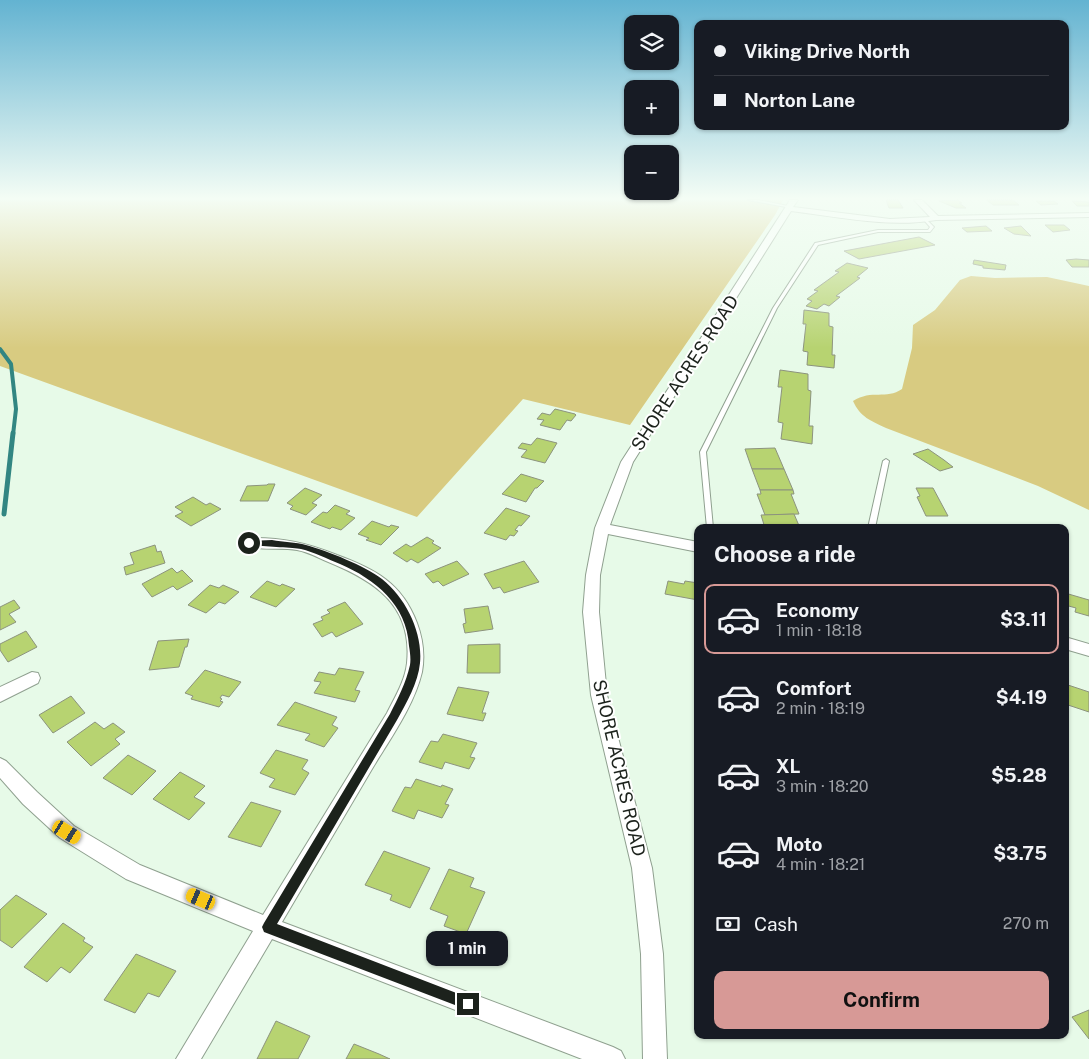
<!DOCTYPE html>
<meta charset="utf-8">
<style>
body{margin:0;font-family:"Public Sans",sans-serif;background:#20242c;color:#f1f3f6;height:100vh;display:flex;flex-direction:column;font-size:19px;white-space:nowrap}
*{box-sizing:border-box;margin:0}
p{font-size:16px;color:#9ea1a6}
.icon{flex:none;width:28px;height:28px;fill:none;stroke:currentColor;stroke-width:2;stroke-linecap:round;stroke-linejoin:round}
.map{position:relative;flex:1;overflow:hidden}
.panel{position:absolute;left:694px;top:524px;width:375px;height:515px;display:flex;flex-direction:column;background:#171b24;border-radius:10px;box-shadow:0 1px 4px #0004}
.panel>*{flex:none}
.top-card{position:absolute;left:694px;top:20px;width:375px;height:110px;border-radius:10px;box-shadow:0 1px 4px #0004;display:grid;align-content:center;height:110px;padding:0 20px;background:#171b24}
.buttons{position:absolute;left:624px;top:15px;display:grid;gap:10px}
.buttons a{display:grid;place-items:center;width:55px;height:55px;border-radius:10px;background:#171b24;box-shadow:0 1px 4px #0004;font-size:25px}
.end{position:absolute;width:22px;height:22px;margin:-11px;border:6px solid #1c221c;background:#fff;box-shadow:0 0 0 2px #fff}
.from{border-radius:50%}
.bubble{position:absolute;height:35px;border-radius:10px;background:#171b24;box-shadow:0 1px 4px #0004;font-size:16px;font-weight:700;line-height:35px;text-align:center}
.car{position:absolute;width:15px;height:30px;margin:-15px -8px;border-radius:6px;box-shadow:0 0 4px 1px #0007;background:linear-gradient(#f5c518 24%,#345 0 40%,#f5c518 0 76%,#345 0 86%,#f5c518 0)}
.top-card b{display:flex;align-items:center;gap:18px;height:48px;font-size:19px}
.top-card b+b{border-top:1px solid #363941}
.top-card i{width:12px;height:12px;background:#f1f3f6}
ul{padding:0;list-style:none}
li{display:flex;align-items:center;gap:15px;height:70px;margin:0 10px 8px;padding:0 10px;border:2px solid transparent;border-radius:10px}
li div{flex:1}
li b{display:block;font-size:19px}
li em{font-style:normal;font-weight:700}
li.on{border-color:#d79996}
li>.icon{width:45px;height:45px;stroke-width:1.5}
h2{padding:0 20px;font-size:22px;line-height:60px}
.pay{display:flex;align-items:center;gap:12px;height:55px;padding:0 20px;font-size:19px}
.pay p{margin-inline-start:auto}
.primary-button{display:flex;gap:10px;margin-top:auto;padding:10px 20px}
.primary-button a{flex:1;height:58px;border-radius:10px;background:#d79996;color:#111;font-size:20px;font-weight:700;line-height:58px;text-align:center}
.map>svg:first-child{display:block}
.green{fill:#d8cb81}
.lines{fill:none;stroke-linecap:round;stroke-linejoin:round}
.stream-far1{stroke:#328682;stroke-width:4}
.stream{stroke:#328682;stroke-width:5}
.building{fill:#b7d371;stroke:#8c937e}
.lane-casing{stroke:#8fa08f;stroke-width:2}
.street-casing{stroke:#8fa08f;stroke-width:2}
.lane{fill:#fff;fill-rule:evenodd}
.street{fill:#fff;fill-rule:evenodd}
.route{fill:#1c221c}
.labels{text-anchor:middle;stroke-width:4;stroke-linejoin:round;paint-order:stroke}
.street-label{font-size:18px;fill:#1c221c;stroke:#fff}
</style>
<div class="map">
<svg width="1089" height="1059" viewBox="0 0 1089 1059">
<rect width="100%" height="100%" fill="#e7fae8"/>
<g class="green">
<polygon points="0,200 783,200 775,215 630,425 523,399 417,517 0,366"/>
<path d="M971 276 995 278 1047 277 1089 286V510L1038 486 886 428C871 421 860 417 853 401 872 389 886 400 902 389L912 348 913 325 935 310 960 280Z"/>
</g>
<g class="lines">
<polyline class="stream-far1" points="0,349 11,364 16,409 13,435"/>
<polyline class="stream" points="4,514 13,433"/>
</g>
<g class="building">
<polygon points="886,200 898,200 903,208 889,208"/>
<polygon points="958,200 962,203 959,203 966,208 956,208 939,201"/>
<polygon points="987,200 1013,200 1019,205 993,205"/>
<polygon points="1036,201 1054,201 1058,204 1041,205"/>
<polygon points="1072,201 1089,202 1089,206 1077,206"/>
<polygon points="1045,225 1064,225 1070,230 1053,232"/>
<polygon points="986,226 992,231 967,232 962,228"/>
<polygon points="1021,226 1031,236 1014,234 1004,228"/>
<polygon points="919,237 935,245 859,259 844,251"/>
<polygon points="1076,259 1089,260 1089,267 1072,267 1066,260"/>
<polygon points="974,260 1006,265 1005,270 983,268 983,266 973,264"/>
<polygon points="847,263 868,268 857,277 860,278 836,296 840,297 829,306 824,304 817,309 806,306 812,301 807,299 818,291 814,290 839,272 835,271"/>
<polygon points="804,310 829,313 829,326 833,327 832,355 835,355 834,368 807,365 808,352 803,351 806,324 803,324"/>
<polygon points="780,370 808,374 808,390 811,391 809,426 813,426 812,444 781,439 783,423 778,422 782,387 778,387"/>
<polygon points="555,409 575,414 576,415 571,421 567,420 560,430 540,425 544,420 537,419 542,413 550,415"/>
<polygon points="537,438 557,443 545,463 521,457 527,450 518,448 522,443 531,445"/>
<polygon points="775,448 784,469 752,469 745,449"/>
<polygon points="928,449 944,460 953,467 940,471 913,454"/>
<polygon points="752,469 784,469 793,490 760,490"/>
<polygon points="521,474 544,481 537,488 535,488 526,502 502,494"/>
<polygon points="268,484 275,484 268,501 240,501 247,486 267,485"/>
<polygon points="305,488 322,495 312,503 317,505 306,515 290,509 293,506 287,503"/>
<polygon points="916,488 933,488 948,516 926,516 917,497 920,496"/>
<polygon points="760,490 793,490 794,494 791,494 799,514 765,515 757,494 761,494"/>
<polygon points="193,497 206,505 210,503 221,509 191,526 175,516 183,512 175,507"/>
<polygon points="335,505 350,511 346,514 355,518 341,530 332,527 330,529 311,522 323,512 327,513"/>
<polygon points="506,508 530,516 521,526 519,525 515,530 518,531 514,536 510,535 506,540 484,533"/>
<polygon points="794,514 800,528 765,528 761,515"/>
<polygon points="372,521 389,527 391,525 399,527 381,545 366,540 369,538 358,534"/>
<polygon points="427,537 434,541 432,543 441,548 418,563 411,559 407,562 393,553 406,544 411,547"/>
<polygon points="155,545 157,552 161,551 165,563 126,575 124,567 134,564 130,553"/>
<polygon points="457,561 469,574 443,586 438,581 433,583 425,574"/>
<polygon points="524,561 539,582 504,593 500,587 493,589 484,574"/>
<polygon points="172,568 177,573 182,570 193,581 177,590 173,586 152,597 142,584"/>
<polygon points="267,581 280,586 282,584 295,589 276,607 250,597"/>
<polygon points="668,581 684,584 685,581 698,583 698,600 665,594"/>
<polygon points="210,585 219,588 223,585 239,592 225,604 219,602 206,613 188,605"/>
<polygon points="1065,593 1089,600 1089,616 1075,612 1076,608 1065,605"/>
<polygon points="14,600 20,608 9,614 16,622 0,630 0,607"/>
<polygon points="345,602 363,624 336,637 332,632 322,637 313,624 323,620 321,617 330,613 327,610"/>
<polygon points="488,606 493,629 465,633 463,624 466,623 464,609"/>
<polygon points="26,631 37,647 8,662 0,650 0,644"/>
<polygon points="189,639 187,647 185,647 179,667 149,670 158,641"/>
<polygon points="500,644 500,673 467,673 468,645"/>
<polygon points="339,668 364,672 355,690 360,691 355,702 314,693 321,682 314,681 319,672 335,675"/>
<polygon points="205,670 241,682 229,697 222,695 220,698 222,699 220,701 223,702 219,707 191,699 193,696 185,693"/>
<polygon points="1065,684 1089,692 1089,712 1065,704"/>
<polygon points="458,687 489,692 482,713 486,713 483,721 447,714"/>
<polygon points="71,696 85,713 53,733 39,715"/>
<polygon points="295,702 337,717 332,725 338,728 324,747 305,740 310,734 277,725"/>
<polygon points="95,722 104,729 113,723 125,732 115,739 120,744 91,766 67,742"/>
<polygon points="443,734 477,743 470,757 475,758 469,769 445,762 442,769 419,762 431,741 438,742"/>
<polygon points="276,750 308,760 302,769 309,773 295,795 269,787 275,779 260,773"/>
<polygon points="128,755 156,771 132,795 103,778"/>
<polygon points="180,772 205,786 194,797 205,803 189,820 153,799"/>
<polygon points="416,779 441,787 442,785 453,789 445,804 449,805 442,818 418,810 414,819 392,811 405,787 411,788"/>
<polygon points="251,802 281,811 261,847 228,837"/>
<polygon points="384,851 430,868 410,908 390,900 392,895 365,885"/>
<polygon points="449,869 474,878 470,887 485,892 466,934 444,926 448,916 430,909"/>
<polygon points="16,895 47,914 12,948 0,940 0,910"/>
<polygon points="63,923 85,938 83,941 93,947 70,973 61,967 47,982 24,967"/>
<polygon points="136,954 176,971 159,997 148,993 135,1013 104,1000"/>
<polygon points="1089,1010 1089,1039 1072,1017"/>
<polygon points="276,1021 310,1036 298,1059 257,1059"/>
<polygon points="354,1044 379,1054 390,1059 346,1059"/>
</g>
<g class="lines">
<g class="lane-casing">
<g id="lane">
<polygon points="748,200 758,200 793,207 791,208"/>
<polygon points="925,218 934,227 930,232 878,232 818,245 777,308 706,452 713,528 707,528 700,452 773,308 815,243 878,230 928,230 930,227 923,219"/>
<polygon points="886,459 889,461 875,528 868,528 883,461"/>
</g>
</g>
<g class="street-casing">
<g id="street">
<path d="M790 200H798L793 207 890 219 930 217 914 200H922L938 216 1089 213V217L936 220C888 228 839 217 791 211L633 462 610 525 698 542V552L608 534 600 575 599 612 607 695 652 868 663 954 667 1059H643L641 954 632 868 591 695 583 612 586 575 595 528 621 462Z"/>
<path d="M249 538C283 538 305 542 337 555 375 569 402 583 417 623 423 639 425 655 422 672 414 706 390 739 372 769 342 820 312 871 282 922L613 1047 621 1051 625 1059H582L272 939 201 1059H176L253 931 126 879 60 838 23 804 0 778V758L6 761 37 792 74 826 140 865 263 915 387 713C395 697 405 681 407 663 413 604 373 580 326 561 317 557 308 552 297 550 280 547 261 551 244 546L242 543 244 540Z"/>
<polygon points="1065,637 1089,644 1089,656 1065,649"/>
<polygon points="32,672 38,673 40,678 38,683 0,702 0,687"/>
</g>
</g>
<use href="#lane" class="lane"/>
<use href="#street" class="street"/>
</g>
<linearGradient id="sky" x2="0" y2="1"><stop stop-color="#63b3d1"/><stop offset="0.57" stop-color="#f4fdf5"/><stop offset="1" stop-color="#f4fdf5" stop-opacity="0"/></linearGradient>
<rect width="1089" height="348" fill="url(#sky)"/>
<path class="route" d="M272 540C283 542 296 542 306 545 328 551 365 566 382 579 406 598 423 633 420 663 418 683 407 702 397 720L277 924 472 999 474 1004 472 1008 468 1010 264 932 262 927 264 923 390 714C398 698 406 683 410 665 411 659 410 652 409 646 407 605 375 579 340 564 327 559 314 552 301 549 291 547 249 547 245 543L249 541Z"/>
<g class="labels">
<g class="street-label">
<text transform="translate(685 373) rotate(-57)" y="6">SHORE ACRES ROAD</text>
<text transform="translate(619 768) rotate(77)" y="6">SHORE ACRES ROAD</text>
</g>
</g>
</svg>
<div class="buttons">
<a><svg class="icon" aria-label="layers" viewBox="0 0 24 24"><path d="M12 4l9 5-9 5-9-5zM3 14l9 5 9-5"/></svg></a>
<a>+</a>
<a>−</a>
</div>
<i class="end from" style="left:249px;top:543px"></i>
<i class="end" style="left:468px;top:1004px"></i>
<div class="bubble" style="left:426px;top:931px;width:82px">1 min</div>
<i class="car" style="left:67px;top:832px;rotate:121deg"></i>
<i class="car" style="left:201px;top:899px;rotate:293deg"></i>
<div class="top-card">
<b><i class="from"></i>Viking Drive North</b>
<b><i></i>Norton Lane</b>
</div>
<section class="panel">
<h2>Choose a ride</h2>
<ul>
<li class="on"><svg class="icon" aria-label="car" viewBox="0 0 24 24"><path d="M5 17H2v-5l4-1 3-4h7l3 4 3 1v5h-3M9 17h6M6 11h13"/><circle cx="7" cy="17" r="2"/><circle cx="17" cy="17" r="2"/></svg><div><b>Economy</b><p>1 min · 18:18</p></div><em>$3.11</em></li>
<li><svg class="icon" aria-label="car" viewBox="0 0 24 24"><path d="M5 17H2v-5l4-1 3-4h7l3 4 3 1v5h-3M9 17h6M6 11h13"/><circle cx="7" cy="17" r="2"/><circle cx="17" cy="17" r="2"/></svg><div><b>Comfort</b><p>2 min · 18:19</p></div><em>$4.19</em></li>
<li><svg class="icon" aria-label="car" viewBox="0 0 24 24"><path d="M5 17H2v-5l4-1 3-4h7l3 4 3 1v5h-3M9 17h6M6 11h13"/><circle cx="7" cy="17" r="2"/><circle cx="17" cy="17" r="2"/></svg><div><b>XL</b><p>3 min · 18:20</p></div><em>$5.28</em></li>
<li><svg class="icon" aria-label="car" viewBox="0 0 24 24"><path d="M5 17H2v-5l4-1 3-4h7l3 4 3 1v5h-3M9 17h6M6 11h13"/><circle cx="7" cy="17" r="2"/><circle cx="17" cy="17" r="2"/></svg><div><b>Moto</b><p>4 min · 18:21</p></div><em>$3.75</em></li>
</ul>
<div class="pay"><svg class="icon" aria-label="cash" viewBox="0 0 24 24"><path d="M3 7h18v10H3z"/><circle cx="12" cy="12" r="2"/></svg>Cash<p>270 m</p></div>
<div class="primary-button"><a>Confirm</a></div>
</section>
</div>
